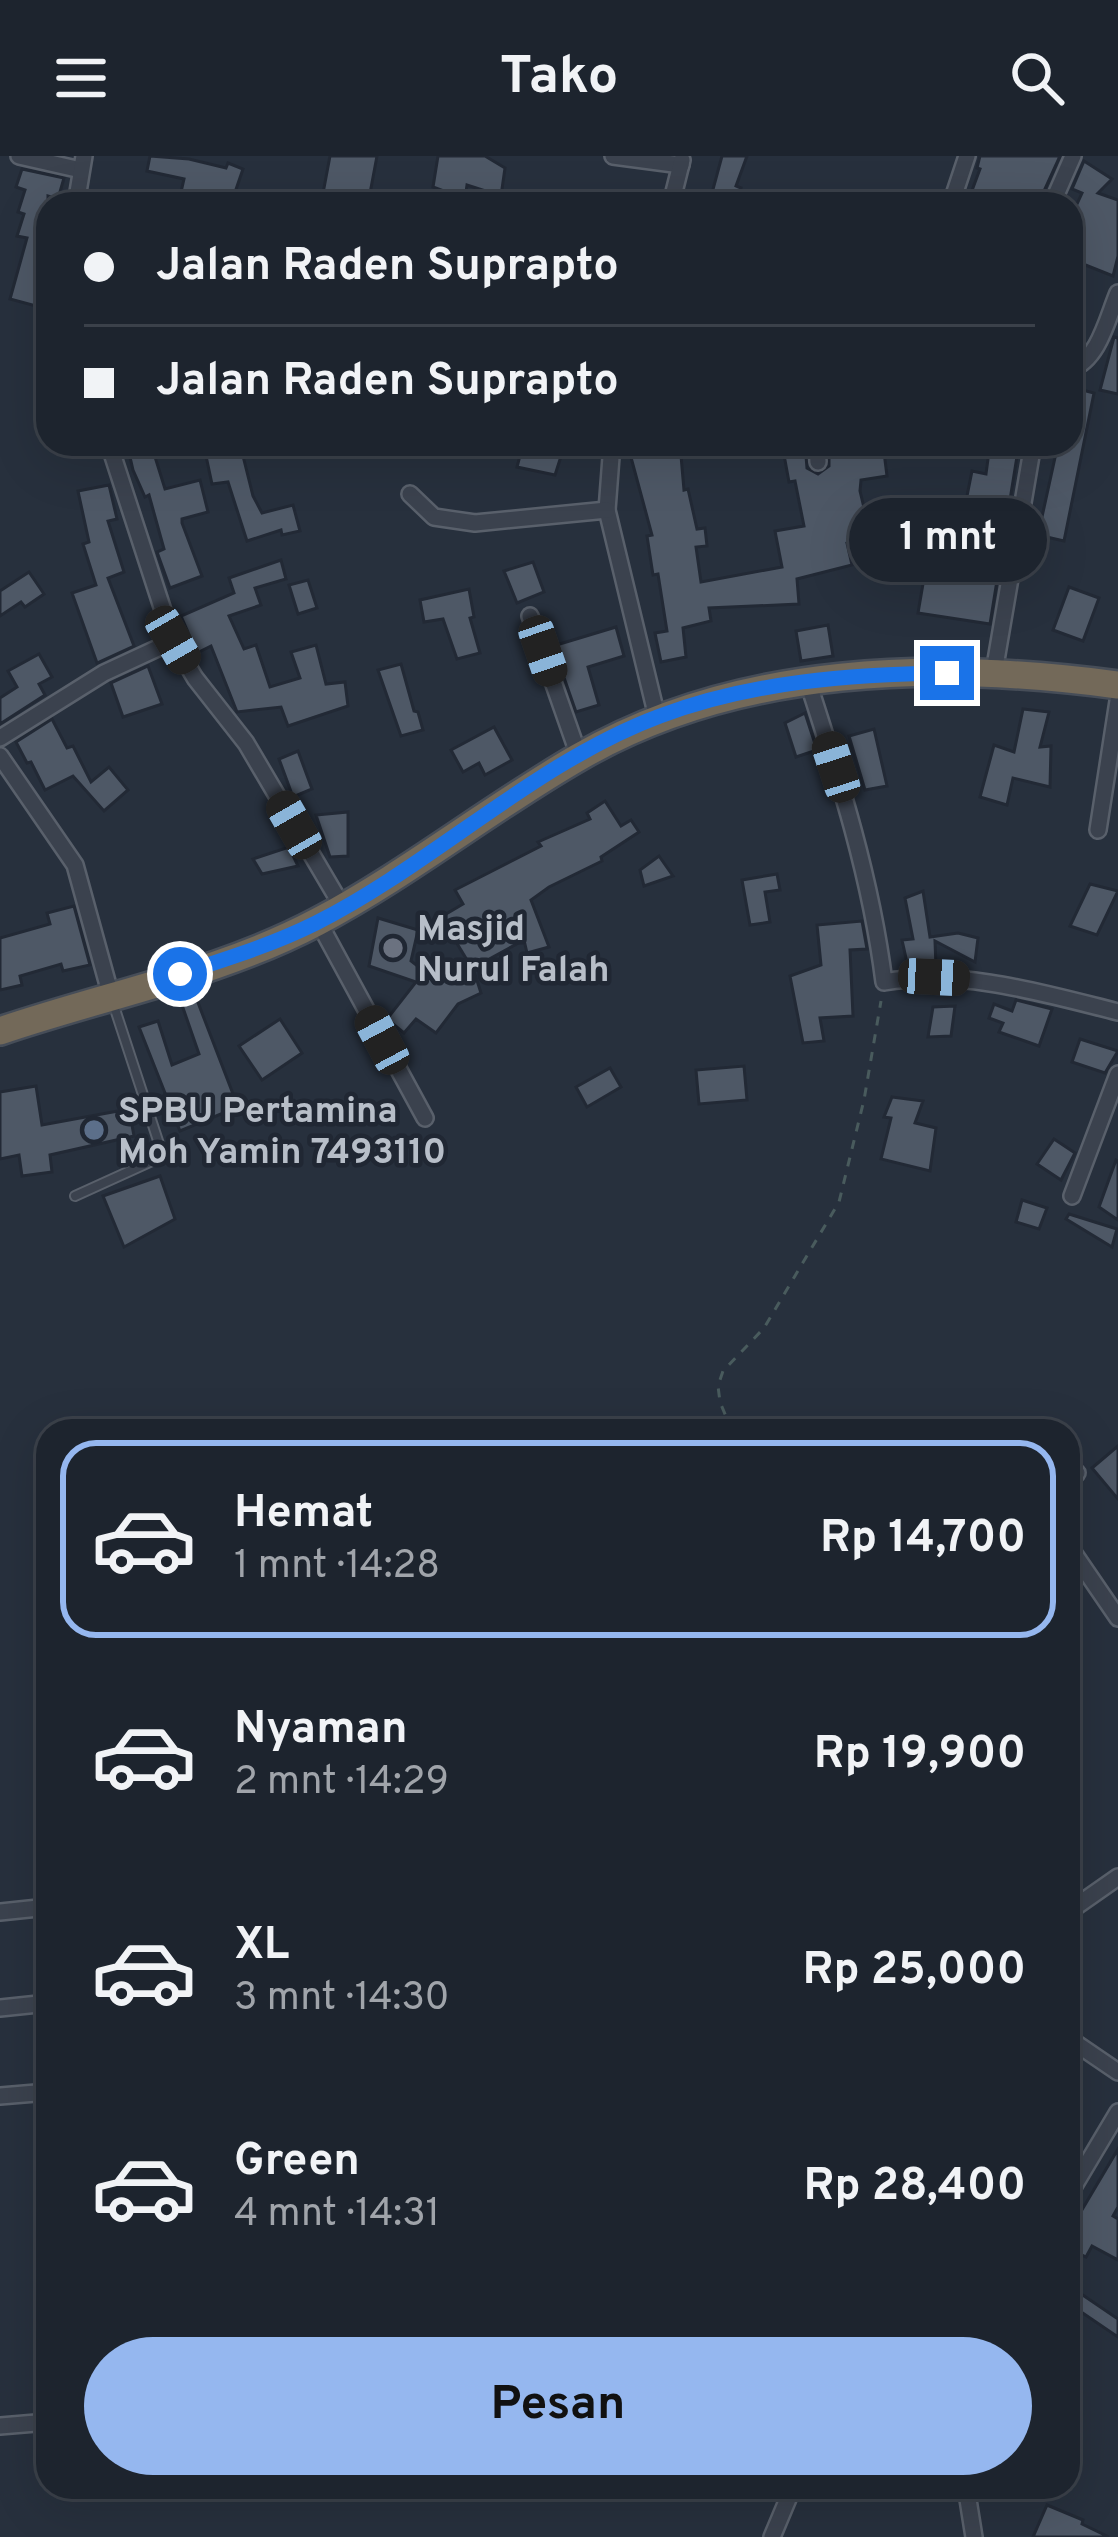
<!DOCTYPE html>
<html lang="id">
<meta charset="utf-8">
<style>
body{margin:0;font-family:Overpass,sans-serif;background:#252c36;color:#f1f3f6;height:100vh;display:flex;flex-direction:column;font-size:45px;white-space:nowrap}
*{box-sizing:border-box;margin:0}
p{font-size:39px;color:#a0a4aa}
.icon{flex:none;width:66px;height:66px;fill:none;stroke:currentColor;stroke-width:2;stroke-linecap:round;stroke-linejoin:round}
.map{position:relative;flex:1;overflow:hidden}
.details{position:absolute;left:36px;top:1263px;width:1044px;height:1080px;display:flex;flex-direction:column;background:#1d242e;border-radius:36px;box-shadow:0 12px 48px #0002,0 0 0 3px #3b414a}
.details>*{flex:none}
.guide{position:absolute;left:36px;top:36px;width:1047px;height:264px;border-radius:36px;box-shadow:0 12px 48px #0002,0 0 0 3px #3b414a;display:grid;align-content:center;height:264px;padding:0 48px;background:#1d242e}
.end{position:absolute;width:54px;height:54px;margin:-27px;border:15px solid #1a73e8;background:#fff;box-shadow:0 0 0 6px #fff}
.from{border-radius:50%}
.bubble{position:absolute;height:84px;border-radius:42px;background:#1d242e;box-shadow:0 12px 48px #0002,0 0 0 3px #3b414a;font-size:39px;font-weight:700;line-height:84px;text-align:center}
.car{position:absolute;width:36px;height:72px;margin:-36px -18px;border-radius:15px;box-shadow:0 0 9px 3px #0007;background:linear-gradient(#222 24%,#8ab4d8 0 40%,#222 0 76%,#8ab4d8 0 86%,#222 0)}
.guide b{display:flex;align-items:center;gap:42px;height:114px;font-size:45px}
.guide b+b{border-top:3px solid #3b414a}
.guide i{width:30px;height:30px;background:#f1f3f6}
ul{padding:21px 0 0;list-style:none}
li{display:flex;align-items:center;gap:36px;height:198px;margin:0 24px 18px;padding:0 24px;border:6px solid transparent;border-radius:36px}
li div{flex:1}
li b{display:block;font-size:45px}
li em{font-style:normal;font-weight:700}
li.active{border-color:#95b7ef}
li>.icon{width:108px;height:108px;stroke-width:1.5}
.primary-button{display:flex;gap:24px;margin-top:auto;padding:24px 48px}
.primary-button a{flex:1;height:138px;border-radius:72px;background:#95b7ef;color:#111;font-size:48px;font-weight:700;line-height:138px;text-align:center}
header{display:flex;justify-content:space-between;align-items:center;height:156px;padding:0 48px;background:#1d242e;font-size:54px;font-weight:700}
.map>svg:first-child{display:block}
.building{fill:#4e5866;stroke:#222935;stroke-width:3}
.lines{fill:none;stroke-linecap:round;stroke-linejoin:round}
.lane-casing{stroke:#59606b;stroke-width:12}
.street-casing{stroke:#59606b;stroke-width:20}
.highway-casing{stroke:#464d58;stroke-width:32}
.path{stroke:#495b5d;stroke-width:3;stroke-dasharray:9 9;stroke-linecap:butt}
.lane{stroke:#3b424e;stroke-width:8}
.street{stroke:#3b424e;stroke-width:15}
.highway{stroke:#736959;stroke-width:27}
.route{stroke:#1a73e8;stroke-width:15}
.worship-dot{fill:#6b7280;stroke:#202733;stroke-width:4.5}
.service-dot{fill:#5c6f8a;stroke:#202733;stroke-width:4.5}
.labels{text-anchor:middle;stroke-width:9;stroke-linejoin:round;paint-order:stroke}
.poi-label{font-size:36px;font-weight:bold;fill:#b7bec8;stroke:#202733;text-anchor:start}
</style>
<header><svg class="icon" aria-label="menu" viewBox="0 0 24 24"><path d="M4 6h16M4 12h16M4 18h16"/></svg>Tako<svg class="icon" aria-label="search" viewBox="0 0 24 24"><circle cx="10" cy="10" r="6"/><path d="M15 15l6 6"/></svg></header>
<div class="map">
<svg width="1118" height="2381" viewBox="0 0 1118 2381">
<rect width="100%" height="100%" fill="#27303d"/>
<g class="building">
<polygon points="150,0 189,3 226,12 228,7 243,13 232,45 205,35 202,48 191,48 179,45 184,23 147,15"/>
<polygon points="330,0 377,0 368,48 321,48"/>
<polygon points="438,0 485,0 505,12 501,40 467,29 465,43 433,31"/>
<polygon points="722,0 747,0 736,30 741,32 736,48 709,48"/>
<polygon points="980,0 1060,0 1038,48 967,48 980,13 977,12"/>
<polygon points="1084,5 1112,23 1098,37 1118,44 1118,100 1113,120 1083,108 1071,135 1071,61 1082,37 1072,33"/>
<polygon points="22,13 64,22 58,43 48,40 48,105 36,150 10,143 27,82 17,80 24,58 18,56 25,34 16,31"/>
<polygon points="1114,181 1118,182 1118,238 1100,234"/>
<polygon points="1071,231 1094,237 1064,385 1038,379 1058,288 1071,288"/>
<polygon points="127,288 151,288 165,333 200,324 208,356 182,363 182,367 202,420 170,432 157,396 164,393 149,339 145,341 133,314"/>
<polygon points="523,288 565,288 555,319 517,311"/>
<polygon points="680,288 684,334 688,333 697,373 705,372 707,390 696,391 701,426 782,411 775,375 804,370 795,325 789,326 782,288 805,288 807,312 818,318 829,310 829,288 883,288 887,320 861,324 860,335 871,381 847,387 852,409 797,423 799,448 709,452 711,465 683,472 686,501 661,506 655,477 667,475 658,418 653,419 647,380 652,379 629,294"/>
<polygon points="990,288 1019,288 990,468 918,457 930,387 964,393 972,356 964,355 972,315 986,318"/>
<polygon points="241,292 253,340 262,357 293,349 300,375 282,379 281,374 247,385 228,326 212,328 206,300"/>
<polygon points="109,329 117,363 108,365 124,416 108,422 134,490 97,507 72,437 96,429 83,388 89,386 78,335"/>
<polygon points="281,404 286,423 255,432 261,449 229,460 244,493 256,489 270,531 300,522 291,496 316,489 326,528 345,526 348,550 288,570 281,551 237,556 211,490 197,497 181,460 234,437 229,422"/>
<polygon points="533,406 544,436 517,447 504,415"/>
<polygon points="29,416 44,438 25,451 21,446 0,460 0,435"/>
<polygon points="308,424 317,452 298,458 289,429"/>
<polygon points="1069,431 1099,442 1083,485 1053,474"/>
<polygon points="469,433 474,461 470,462 480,497 457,503 443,463 424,466 420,444"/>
<polygon points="828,469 833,500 801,505 796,475"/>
<polygon points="616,471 624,500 588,511 599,549 576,556 553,490"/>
<polygon points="39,498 52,521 39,528 45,539 0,568 0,542 17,531 8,515"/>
<polygon points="401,508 414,555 418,556 423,574 401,580 378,514"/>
<polygon points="148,510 162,548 123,561 111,527"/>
<polygon points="1023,553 1049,556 1040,591 1051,590 1050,631 1013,622 1007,649 980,641 994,589 1014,596"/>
<polygon points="805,557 817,594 796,601 785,567"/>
<polygon points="52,563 67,592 73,590 91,626 109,611 128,634 104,655 73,620 45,634 31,606 27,607 16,586"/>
<polygon points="494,571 512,604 485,619 479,607 463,616 451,594"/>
<polygon points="874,573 887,630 865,634 849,580"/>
<polygon points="298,595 312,633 293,641 279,603"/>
<polygon points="605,645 621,670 631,664 639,676 601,701 602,705 549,731 531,744 549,791 527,797 524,784 473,812 481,837 458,848 436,877 416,863 404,877 387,863 416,826 369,810 378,762 418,774 411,805 438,826 470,809 441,761 463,748 455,734 541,690 538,686 590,663 587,657"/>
<polygon points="348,656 348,700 330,701 316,659"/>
<polygon points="289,691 298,710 262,718 253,703"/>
<polygon points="659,700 673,720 644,730 640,714"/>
<polygon points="777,718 780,734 765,736 770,766 750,769 742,724"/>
<polygon points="1090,728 1118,735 1097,779 1070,770"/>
<polygon points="923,735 930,781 958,777 978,782 975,806 935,785 936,811 908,811 902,784 913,783 905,742"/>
<polygon points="74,750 90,809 63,815 61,808 20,820 22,829 0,834 0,782 50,768 47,757"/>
<polygon points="862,765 867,793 850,794 853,860 820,862 824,885 803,887 790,820 821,809 817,769"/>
<polygon points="197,844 238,951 180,975 139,871 158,865 172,909 199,898 182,849"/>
<polygon points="1016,844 1052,853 1039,890 999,876 1003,867 989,862 994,848 1012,855"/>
<polygon points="955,850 951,880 928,881 933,851"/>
<polygon points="280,863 302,897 262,924 239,890"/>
<polygon points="1080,883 1118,895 1105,917 1072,906"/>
<polygon points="744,910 747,944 699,948 696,914"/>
<polygon points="610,912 621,931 587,951 576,931"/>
<polygon points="36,930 42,969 129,953 134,980 50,999 52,1016 22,1020 19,999 0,1003 0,936"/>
<polygon points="892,941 923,945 915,967 936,972 930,1015 881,1003 891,962 884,961"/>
<polygon points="1054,983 1075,997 1061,1024 1037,1008"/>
<polygon points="1116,1004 1118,1005 1118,1064 1099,1051"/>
<polygon points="160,1020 175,1063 124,1091 103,1040"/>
<polygon points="1022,1044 1047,1052 1039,1073 1016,1066"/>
<polygon points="1069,1058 1117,1073 1112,1091 1066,1063"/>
<polygon points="1118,1290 1118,1343 1092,1312"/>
<polygon points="1118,1993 1118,2051 1113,2060 1118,2063 1118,2104 1092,2090 1086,2101 1068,2092 1068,2066 1073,2069"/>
<polygon points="1068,2129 1118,2163 1118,2181 1068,2147"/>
<polygon points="1047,2349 1083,2364 1082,2368 1109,2381 1033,2381"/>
</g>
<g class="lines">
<g class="lane-casing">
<polyline id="lane" points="75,1040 163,1000 113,847"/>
</g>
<g class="street-casing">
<g id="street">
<polyline points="19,0 81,14"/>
<polyline points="613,0 681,9"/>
<polyline points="76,48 84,0"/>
<polyline points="671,48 682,4"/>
<polyline points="951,48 967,0"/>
<polyline points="1052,48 1073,0"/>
<path d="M1071 213C1099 203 1107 163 1118 137"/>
<polyline points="109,288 173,485 195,522 246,587 342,750"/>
<polyline points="612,288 607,354 657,561"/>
<polyline points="817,288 818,306"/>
<polyline points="410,338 434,361 475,367 607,354"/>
<polyline points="530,460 579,600"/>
<polyline points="994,516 1033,288"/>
<path d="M808 526C840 625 871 722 884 826 963 813 1042 837 1118 856"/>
<polyline points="0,582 104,517 173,485"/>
<polyline points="0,600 75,709 111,840"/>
<polyline points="1098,674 1118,545"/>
<polyline points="318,765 425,962"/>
<polyline points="1072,1040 1118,918"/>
<polyline points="1068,1327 1077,1317"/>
<polyline points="1068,1389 1118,1462"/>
<polyline points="0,1756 48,1751"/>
<polyline points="1068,1756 1118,1721"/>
<polyline points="0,1852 48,1847"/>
<polyline points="1068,1882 1118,1916"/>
<polyline points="0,1940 48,1936"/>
<polyline points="1068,2040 1118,1956"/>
<polyline points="0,2270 48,2266"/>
<polyline points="966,2331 974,2381"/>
<polyline points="772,2381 793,2331"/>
</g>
</g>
<g class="highway-casing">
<path id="highway" d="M0 875C105 839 219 818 317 766 408 718 490 652 579 601 740 508 938 505 1118 529"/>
</g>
<polyline class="path" points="732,1275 720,1246 718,1230 723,1215 764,1172 839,1046 864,944 881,845"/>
<use href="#lane" class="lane"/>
<use href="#street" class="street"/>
<use href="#highway" class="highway"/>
</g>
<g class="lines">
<path class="route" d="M180 818C226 803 272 789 316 767 433 708 536 606 660 560 750 526 851 518 947 517"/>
</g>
<circle class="worship-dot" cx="393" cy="792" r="12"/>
<circle class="service-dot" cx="94" cy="974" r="12"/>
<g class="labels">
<g class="poi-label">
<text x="417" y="784">Masjid<tspan x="417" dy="41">Nurul Falah</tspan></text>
<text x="118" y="966">SPBU Pertamina<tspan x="118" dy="41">Moh Yamin 7493110</tspan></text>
</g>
</g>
</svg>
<i class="end from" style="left:180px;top:818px"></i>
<i class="end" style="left:947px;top:517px"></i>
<div class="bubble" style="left:849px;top:342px;width:198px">1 mnt</div>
<i class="car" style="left:173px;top:484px;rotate:150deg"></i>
<i class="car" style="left:543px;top:495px;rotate:161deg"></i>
<i class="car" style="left:836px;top:611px;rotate:342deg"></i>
<i class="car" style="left:294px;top:669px;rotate:330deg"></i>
<i class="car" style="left:934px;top:821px;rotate:93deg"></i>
<i class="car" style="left:382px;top:884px;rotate:332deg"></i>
<div class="guide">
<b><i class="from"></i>Jalan Raden Suprapto</b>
<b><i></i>Jalan Raden Suprapto</b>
</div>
<section class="details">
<ul>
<li class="active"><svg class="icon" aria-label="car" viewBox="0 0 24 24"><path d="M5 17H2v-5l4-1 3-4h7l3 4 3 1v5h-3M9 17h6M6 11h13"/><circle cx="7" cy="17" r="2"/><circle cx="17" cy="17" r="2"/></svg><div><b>Hemat</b><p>1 mnt · 14:28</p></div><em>Rp 14,700</em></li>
<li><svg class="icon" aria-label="car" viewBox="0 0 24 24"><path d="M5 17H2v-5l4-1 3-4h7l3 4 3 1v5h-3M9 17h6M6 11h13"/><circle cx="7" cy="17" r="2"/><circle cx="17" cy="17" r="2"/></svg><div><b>Nyaman</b><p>2 mnt · 14:29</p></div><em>Rp 19,900</em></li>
<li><svg class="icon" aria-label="car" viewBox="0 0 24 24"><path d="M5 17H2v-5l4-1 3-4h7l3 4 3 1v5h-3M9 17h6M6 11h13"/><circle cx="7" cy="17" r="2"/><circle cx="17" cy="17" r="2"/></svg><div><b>XL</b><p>3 mnt · 14:30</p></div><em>Rp 25,000</em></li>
<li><svg class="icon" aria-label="car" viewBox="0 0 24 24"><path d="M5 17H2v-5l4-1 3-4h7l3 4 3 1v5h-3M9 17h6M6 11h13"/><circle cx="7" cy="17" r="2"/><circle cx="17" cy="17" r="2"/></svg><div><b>Green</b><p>4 mnt · 14:31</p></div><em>Rp 28,400</em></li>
</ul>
<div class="primary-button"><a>Pesan</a></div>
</section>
</div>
